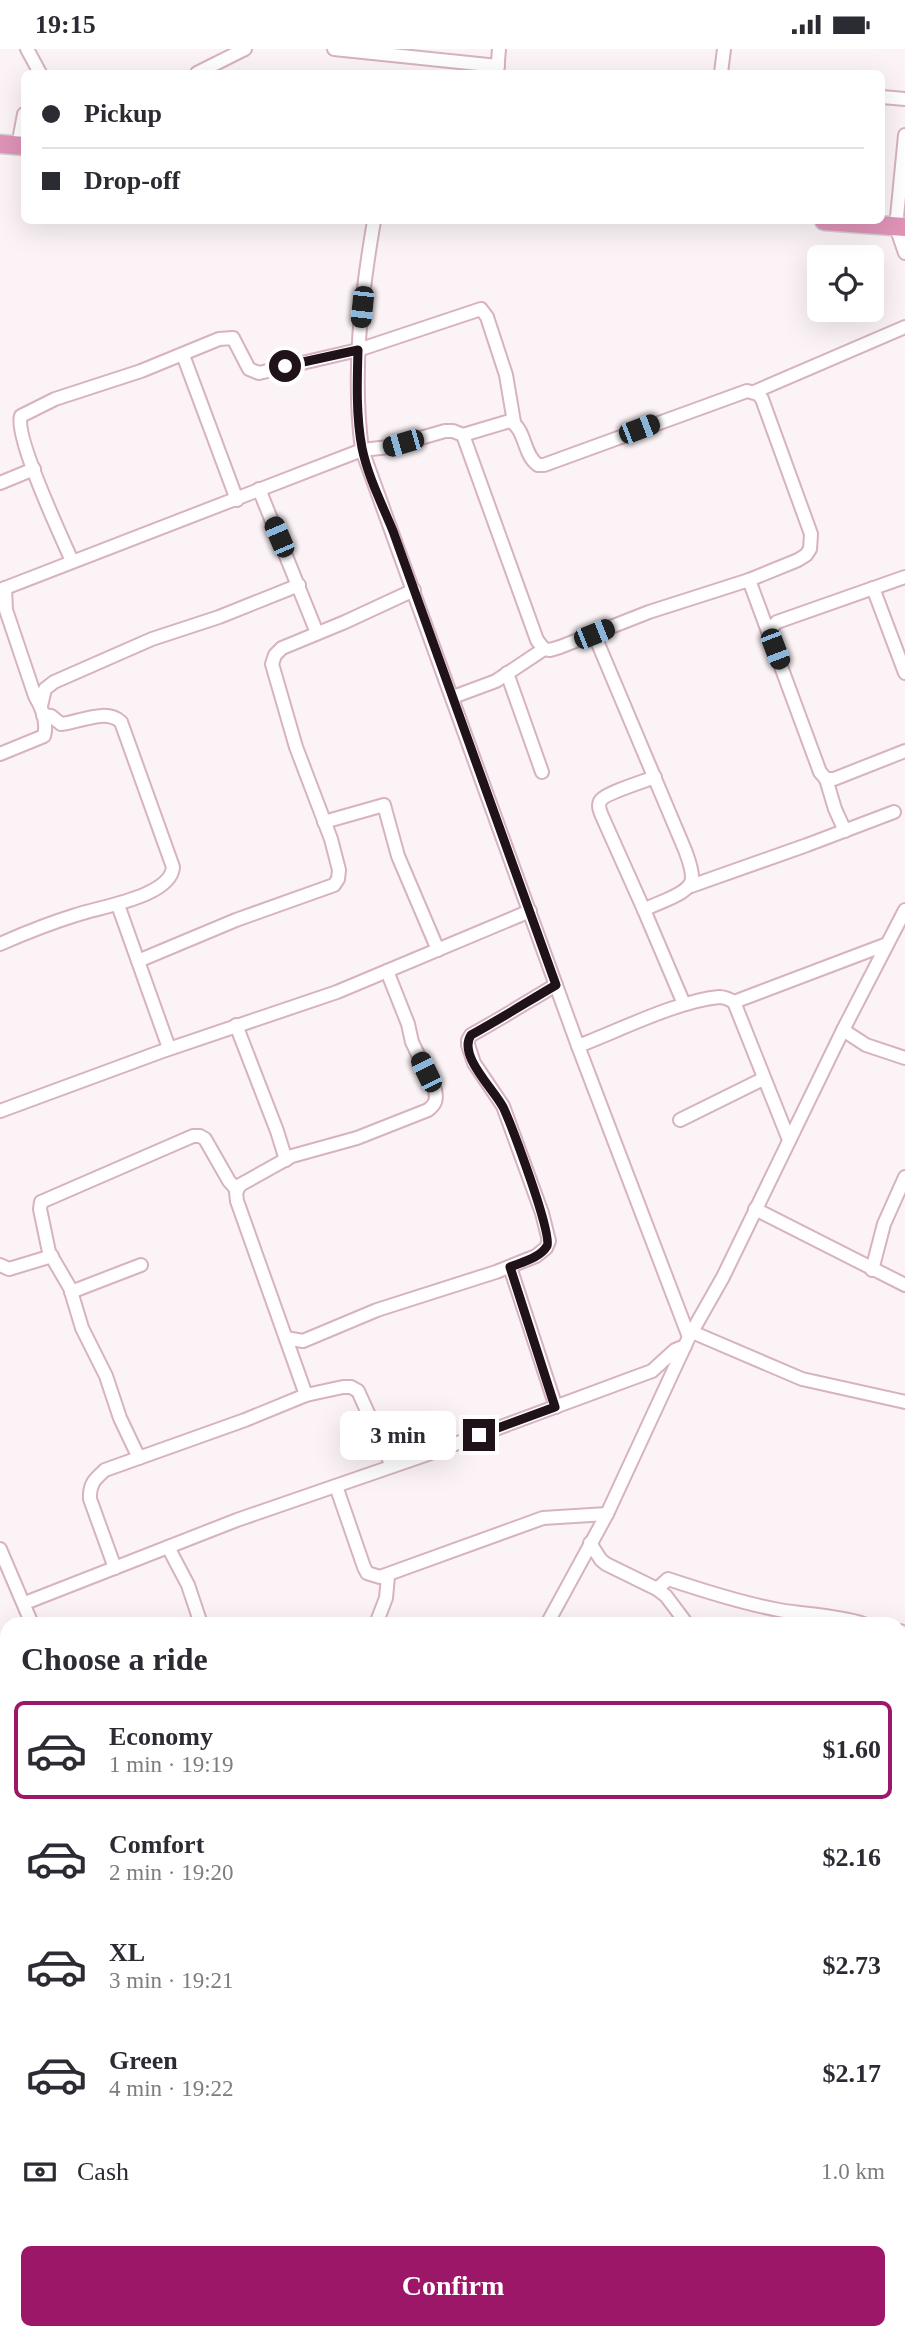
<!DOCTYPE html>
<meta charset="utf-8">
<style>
body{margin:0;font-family:Georgia,serif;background:#f2f2f3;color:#2b2b33;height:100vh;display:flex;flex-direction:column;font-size:26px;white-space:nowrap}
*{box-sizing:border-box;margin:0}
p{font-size:23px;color:#7c7c81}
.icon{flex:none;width:38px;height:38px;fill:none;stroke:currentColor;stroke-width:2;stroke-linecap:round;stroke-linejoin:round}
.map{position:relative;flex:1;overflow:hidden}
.sheet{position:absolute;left:0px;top:1568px;width:906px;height:723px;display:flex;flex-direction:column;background:#fff;border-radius:21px 21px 0 0;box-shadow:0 7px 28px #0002}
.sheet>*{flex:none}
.banner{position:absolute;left:21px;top:21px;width:864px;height:154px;border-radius:10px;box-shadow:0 7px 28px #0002;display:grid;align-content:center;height:154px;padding:0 21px;background:#fff}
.controls{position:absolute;left:807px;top:196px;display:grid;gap:14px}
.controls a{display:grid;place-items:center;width:77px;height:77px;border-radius:10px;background:#fff;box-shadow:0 7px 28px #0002;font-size:35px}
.end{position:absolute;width:32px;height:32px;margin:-16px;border:9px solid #1f1218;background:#fff;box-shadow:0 0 0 4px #fff}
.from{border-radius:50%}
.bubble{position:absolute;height:49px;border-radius:10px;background:#fff;box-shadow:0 7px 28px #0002;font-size:23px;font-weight:700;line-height:49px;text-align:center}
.car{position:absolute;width:21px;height:42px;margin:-21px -10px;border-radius:9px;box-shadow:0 0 5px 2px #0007;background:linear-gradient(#222 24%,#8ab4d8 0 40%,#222 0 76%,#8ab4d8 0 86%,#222 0)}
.banner b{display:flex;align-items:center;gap:24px;height:66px;font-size:26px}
.banner b+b{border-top:2px solid #e1e1e2}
.banner i{width:18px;height:18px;background:#2b2b33}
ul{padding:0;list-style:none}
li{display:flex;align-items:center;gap:21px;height:98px;margin:0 14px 10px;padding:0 7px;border:4px solid transparent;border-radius:10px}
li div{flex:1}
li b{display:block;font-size:26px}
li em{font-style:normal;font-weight:700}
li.on{border-color:#9d1768}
li>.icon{width:63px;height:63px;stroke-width:1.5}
h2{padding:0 21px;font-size:32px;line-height:84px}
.pay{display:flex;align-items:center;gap:18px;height:77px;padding:0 21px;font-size:26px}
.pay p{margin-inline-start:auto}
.primary-button{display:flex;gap:14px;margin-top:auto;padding:14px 21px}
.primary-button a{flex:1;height:80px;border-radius:10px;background:#9d1768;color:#fff;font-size:28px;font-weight:700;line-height:80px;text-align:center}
.status{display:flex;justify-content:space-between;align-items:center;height:49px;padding:0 35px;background:#fff;direction:ltr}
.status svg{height:19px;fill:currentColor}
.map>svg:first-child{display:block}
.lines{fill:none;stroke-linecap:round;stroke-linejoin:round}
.minor-casing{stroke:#d7b2c2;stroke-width:16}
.highway-casing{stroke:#d2d0d1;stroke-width:21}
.minor{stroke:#fff;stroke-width:12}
.highway{stroke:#df93b7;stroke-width:18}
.route{stroke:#1f1218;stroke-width:9}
</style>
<div class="status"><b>19:15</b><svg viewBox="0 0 49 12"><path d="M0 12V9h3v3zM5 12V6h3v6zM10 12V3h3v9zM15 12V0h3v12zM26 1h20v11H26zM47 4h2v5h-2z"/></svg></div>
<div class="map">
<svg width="905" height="2290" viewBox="0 0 905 2290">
<rect width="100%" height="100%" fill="#fbf3f6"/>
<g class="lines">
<g class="minor-casing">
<g id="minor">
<polyline points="27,0 40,24"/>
<polyline points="334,0 498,17"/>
<polyline points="197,24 245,0"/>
<polyline points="497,24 499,0"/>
<polyline points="721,24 724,0"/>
<polyline points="882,48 905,50"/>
<polyline points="905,86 896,178 905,204"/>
<polyline points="18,97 24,65"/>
<path d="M374 172C361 247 352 325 362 401L578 997 689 1288"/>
<polyline points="183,306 237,451"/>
<polyline points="754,343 905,278"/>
<polyline points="0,434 34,420"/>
<polyline points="259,440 317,584"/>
<path d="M72 512C61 487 14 387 21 367L55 350 141 322 219 290 233 289 249 320 259 324 358 301 481 260 487 268 506 326 514 373"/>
<polyline points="749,531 820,723 826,730 834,730 905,702"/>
<polyline points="873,539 905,624"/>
<path d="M0 541 362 401 389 398 445 382H453L463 386 510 372C526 380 523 406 538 416H544L747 342 758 345 762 350 811 485 810 500 806 506 798 511 749 531 649 563 560 598 550 601 544 600 537 591 463 386"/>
<polyline points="768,582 777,573 905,528"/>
<path d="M594 585 685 801C688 809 692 819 692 828 693 845 657 853 644 861L684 955"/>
<polyline points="507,624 542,723"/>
<polyline points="453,648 496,632 544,600"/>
<polyline points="41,657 45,640 54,633 152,590 219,568 299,536"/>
<path d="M0 705 44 687C48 673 42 659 35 647L6 561 5 539"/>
<polyline points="826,730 835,760 845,782"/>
<polyline points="324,773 384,756 398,807 438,901"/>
<polyline points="691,837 807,796 894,763"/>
<polyline points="118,856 169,999"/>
<path d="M644 861 602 767C600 762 597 756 601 751 606 744 645 732 655 728"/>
<path d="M0 895C25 884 50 874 76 866 98 858 171 848 173 818L121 673C106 659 80 673 61 675L51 667 43 666"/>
<polyline points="138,912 236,871 334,836 338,830 339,821 331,790 296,698 272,615 275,606 282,599 345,573 414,541"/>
<polyline points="734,953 887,895"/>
<polyline points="236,976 277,1082 286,1111"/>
<polyline points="843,981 866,996 905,1009"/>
<path d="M578 997C618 982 677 952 719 948 725 948 729 950 734 953L789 1091"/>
<polyline points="0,1062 160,1003 337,943 530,862"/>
<polyline points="680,1071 763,1030"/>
<polyline points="755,1160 905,1236"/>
<polyline points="0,1216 9,1220 52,1207"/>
<polyline points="510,1218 556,1358"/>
<polyline points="872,1221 884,1175 905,1128"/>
<polyline points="71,1243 141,1216"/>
<polyline points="692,1283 802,1330 905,1353"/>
<path d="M286 1289 303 1292 377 1261 496 1223 536 1207 546 1199 549 1192 542 1164 503 1057 474 1014 468 996V991L471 986C500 970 527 953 556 936"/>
<path d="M306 1346 237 1152 236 1143 240 1136 292 1107 357 1089 428 1061C436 1055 437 1050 435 1041L412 993 408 975 387 922"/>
<polyline points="139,1409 120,1369 106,1327 82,1279 70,1239 49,1203 40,1160 41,1153 193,1087 200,1087 205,1090 229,1132 237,1141"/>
<polyline points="336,1437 364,1518 367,1524 380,1528 543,1469 607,1465"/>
<polyline points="590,1494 601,1511 606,1515 657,1540 666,1547 687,1575"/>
<polyline points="168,1498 188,1536 201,1575"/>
<polyline points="0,1500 32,1575"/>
<path d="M115 1519 90 1450C89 1435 95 1430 105 1421L245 1371 306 1346 343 1338H351L358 1342 392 1417"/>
<path d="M657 1540 668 1530C704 1542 741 1554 779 1561 808 1566 836 1566 864 1575"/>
<polyline points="25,1554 237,1471 428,1405 633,1329 652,1322 675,1301 685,1297"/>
<polyline points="376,1575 386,1549 388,1527"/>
<polyline points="547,1575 607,1465 689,1288 723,1228 843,981 905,861"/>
<polyline points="900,1582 905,1584"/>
<polyline points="900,1626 905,1625"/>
<polyline points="0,1645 7,1642"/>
<polyline points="0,1776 7,1796"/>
<polyline points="0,1849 7,1847"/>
<polyline points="900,1898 905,1899"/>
<polyline points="0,1935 7,1954"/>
<polyline points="900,1951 905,1944"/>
<polyline points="900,1980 905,1975"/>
<polyline points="0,2016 7,2014"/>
<polyline points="0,2179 7,2178"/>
<polyline points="61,2284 61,2290"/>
<polyline points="792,2284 818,2290"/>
<polyline points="126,2290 127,2284"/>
<polyline points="200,2290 202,2284"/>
<polyline points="524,2290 528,2284"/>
<polyline points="606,2290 607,2284"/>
<polyline points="767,2290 768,2284"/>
</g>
</g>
<g class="highway-casing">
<g id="highway">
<polyline points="0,95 24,97"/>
<polyline points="824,172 905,178"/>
</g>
</g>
<use href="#minor" class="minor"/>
<use href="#highway" class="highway"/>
</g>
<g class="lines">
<path class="route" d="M285 317 358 301C357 334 356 367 362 399 368 428 382 455 393 482L556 936C527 953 500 970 471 986 457 1007 496 1042 504 1060 512 1078 553 1186 547 1197 540 1209 522 1213 510 1218L555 1358 479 1386"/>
</g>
</svg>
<div class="controls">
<a><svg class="icon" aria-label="locate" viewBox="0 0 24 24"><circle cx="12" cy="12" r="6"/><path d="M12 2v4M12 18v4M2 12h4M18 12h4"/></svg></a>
</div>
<i class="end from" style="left:285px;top:317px"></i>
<i class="end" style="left:479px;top:1386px"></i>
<div class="bubble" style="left:340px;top:1362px;width:116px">3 min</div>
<i class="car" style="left:362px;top:258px;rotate:186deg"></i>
<i class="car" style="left:639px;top:380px;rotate:69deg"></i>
<i class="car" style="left:403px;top:394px;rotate:254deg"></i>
<i class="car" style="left:279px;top:488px;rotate:337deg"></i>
<i class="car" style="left:594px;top:585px;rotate:68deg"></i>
<i class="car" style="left:775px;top:600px;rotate:159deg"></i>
<i class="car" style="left:426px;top:1023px;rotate:334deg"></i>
<div class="banner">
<b><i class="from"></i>Pickup</b>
<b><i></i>Drop-off</b>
</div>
<section class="sheet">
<h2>Choose a ride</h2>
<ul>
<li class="on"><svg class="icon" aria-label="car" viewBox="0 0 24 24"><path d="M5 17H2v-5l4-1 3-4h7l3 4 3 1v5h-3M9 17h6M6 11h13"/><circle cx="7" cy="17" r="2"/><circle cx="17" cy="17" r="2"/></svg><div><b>Economy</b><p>1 min · 19:19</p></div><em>$1.60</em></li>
<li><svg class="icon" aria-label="car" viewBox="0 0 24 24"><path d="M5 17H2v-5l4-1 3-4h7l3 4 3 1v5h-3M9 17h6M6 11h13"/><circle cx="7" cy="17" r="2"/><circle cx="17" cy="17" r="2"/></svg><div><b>Comfort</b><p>2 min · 19:20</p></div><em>$2.16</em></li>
<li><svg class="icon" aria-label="car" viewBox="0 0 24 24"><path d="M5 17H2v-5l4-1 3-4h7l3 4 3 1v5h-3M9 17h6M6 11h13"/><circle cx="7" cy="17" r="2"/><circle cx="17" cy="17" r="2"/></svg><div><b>XL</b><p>3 min · 19:21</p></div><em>$2.73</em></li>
<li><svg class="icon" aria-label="car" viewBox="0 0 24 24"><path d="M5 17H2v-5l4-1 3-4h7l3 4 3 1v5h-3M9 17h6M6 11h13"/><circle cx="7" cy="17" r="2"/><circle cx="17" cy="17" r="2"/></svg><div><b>Green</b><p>4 min · 19:22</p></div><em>$2.17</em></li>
</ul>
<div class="pay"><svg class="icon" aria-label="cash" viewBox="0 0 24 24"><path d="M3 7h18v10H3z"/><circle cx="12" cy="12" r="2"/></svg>Cash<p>1.0 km</p></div>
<div class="primary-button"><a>Confirm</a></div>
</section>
</div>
